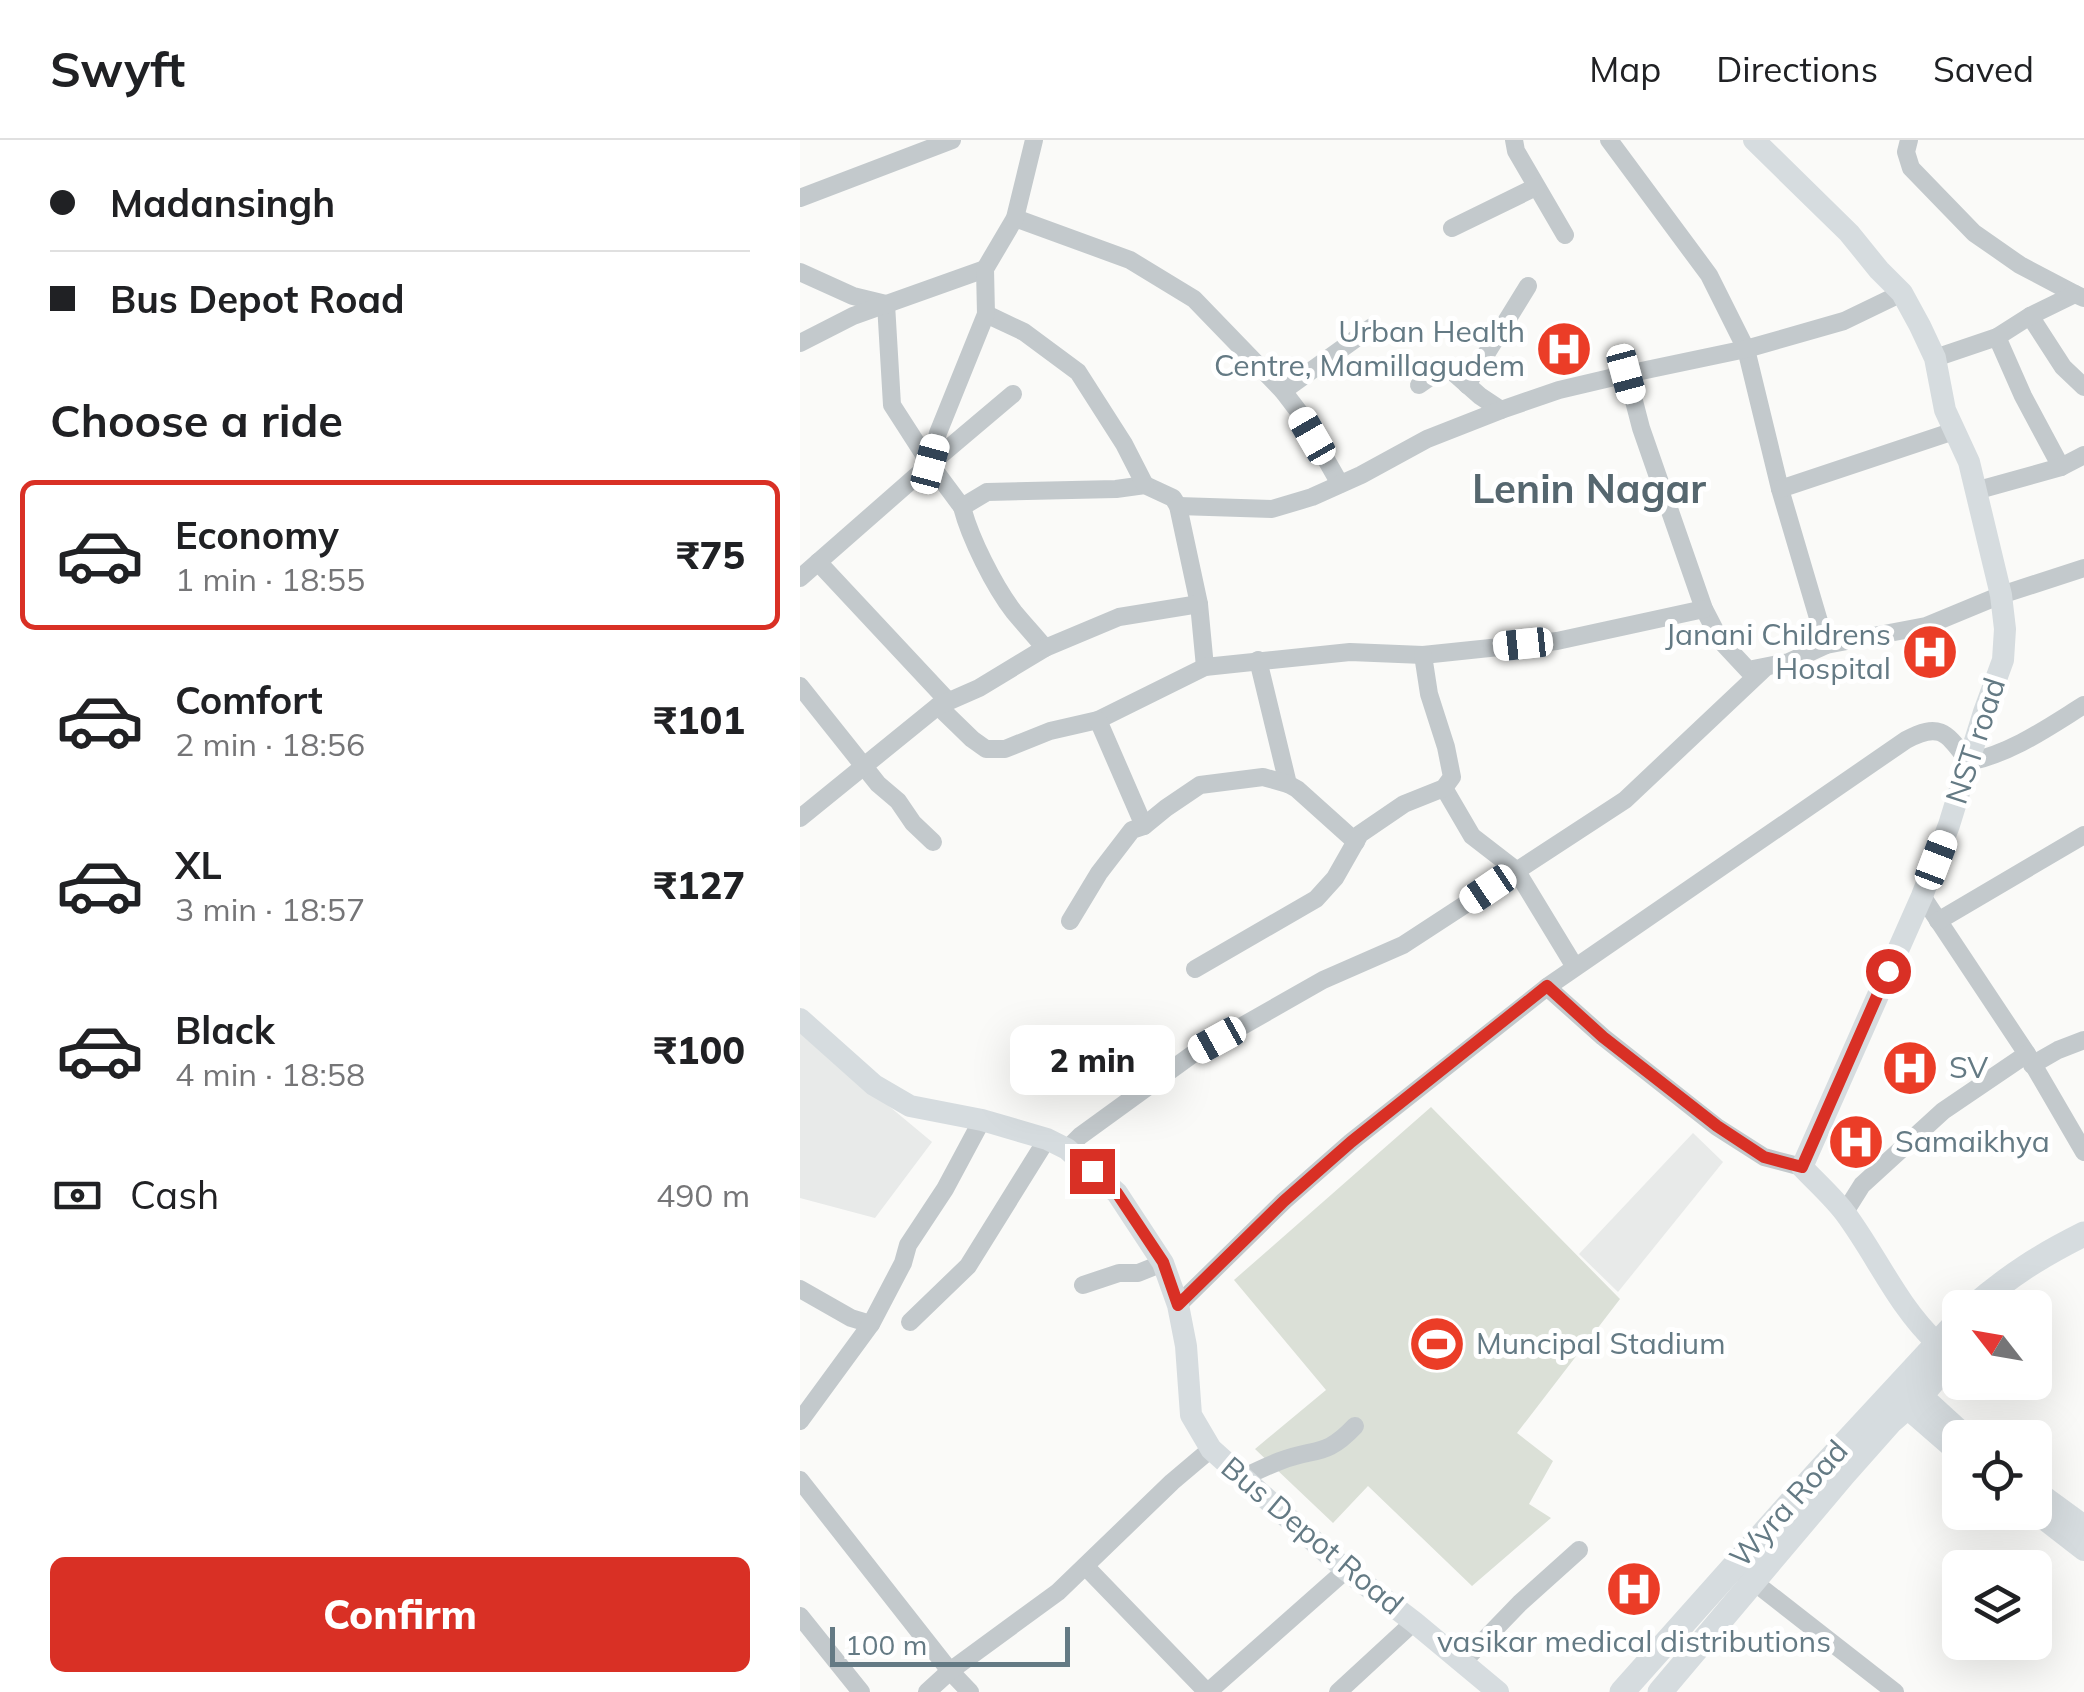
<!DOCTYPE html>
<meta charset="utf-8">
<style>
body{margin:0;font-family:Mulish,sans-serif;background:#f6f6f6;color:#202124;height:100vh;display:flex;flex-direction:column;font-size:38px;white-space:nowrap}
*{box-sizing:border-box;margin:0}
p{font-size:32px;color:#757577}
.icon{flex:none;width:55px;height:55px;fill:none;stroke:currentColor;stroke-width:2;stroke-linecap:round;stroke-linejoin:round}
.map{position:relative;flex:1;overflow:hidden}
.details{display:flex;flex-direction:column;background:#fff;width:800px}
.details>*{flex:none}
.top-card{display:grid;align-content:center;height:220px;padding:0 50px;background:#fff}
.needle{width:65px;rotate:301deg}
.controls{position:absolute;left:1142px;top:1150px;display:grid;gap:20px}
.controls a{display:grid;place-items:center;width:110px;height:110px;border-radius:15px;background:#fff;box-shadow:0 10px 40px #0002;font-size:50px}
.scale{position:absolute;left:30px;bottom:25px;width:240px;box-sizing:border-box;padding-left:10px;border:5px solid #647a84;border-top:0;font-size:28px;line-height:35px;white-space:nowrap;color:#647a84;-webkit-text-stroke:8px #fff;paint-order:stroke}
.end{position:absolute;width:45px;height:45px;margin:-22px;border:12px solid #d93025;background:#fff;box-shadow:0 0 0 5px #fff}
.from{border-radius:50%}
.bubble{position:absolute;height:70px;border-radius:15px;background:#fff;box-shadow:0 10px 40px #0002;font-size:32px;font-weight:800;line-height:70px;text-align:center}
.car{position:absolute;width:30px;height:60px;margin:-30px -15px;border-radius:12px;box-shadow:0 0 8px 2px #0007;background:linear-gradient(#fff 24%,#345 0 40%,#fff 0 76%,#345 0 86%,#fff 0)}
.top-card b{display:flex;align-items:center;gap:35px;height:95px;font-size:38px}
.top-card b+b{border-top:2px solid #e0e0e0}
.top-card i{width:25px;height:25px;background:#202124}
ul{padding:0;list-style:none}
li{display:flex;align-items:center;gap:30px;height:150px;margin:0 20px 15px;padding:0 30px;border:5px solid transparent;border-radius:15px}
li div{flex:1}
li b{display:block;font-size:38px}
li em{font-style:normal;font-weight:800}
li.selected{border-color:#d93025}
li>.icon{width:90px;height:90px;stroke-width:1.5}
h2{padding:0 50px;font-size:45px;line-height:120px}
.pay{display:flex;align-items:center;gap:25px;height:110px;padding:0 50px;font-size:38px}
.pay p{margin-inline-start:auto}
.cta{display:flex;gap:20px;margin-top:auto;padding:20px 50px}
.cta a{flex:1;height:115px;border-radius:15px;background:#d93025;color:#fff;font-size:40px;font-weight:800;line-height:115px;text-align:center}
header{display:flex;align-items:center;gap:60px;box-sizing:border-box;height:140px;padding:0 50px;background:#fff;border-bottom:2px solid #e0e0e0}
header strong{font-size:48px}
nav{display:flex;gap:55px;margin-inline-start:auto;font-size:35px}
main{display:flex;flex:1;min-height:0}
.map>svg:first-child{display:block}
.built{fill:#e8eae9}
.pitch{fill:#dbe0d7}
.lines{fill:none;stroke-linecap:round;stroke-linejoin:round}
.street{stroke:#c3c9cc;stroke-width:18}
.secondary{stroke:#d6dcdf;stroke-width:22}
.primary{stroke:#d6dcdf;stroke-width:25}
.route{stroke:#d93025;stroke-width:12}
.labels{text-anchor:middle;stroke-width:10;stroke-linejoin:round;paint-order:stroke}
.poi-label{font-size:30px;fill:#647a84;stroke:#fff;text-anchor:start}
.street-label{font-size:30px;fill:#647a84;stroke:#fff}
.district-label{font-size:40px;font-weight:bold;fill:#56676f;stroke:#fff}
</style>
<header>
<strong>Swyft</strong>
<nav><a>Map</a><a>Directions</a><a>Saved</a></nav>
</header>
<main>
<section class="details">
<div class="top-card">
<b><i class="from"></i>Madansingh</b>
<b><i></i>Bus Depot Road</b>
</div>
<h2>Choose a ride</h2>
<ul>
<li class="selected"><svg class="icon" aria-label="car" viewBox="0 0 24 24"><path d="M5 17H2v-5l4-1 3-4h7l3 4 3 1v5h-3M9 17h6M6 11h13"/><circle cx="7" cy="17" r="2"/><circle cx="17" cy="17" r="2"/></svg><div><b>Economy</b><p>1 min · 18:55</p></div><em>₹75</em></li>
<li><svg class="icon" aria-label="car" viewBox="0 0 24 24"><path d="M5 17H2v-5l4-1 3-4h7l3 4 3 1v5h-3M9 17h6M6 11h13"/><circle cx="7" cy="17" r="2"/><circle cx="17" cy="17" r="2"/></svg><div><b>Comfort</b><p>2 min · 18:56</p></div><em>₹101</em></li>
<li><svg class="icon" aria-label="car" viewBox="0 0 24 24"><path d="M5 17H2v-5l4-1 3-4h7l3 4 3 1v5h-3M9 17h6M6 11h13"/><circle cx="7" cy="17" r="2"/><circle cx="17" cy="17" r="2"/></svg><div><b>XL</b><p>3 min · 18:57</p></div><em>₹127</em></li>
<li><svg class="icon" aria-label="car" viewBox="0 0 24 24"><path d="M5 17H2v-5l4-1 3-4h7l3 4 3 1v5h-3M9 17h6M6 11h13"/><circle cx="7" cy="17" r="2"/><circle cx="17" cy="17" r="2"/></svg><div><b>Black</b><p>4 min · 18:58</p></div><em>₹100</em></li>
</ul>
<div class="pay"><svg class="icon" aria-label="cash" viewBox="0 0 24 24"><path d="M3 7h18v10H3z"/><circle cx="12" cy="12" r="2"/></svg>Cash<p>490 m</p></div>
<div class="cta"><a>Confirm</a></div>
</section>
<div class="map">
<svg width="1284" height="1552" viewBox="0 0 1284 1552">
<rect width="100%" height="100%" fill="#fafaf8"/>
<g class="built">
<polygon points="0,892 132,1002 75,1078 0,1058"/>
<polygon points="893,993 923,1022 818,1152 779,1114"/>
</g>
<polygon class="pitch" points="631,967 820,1159 717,1293 753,1321 729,1364 751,1378 672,1446 568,1346 533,1383 455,1309 526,1250 434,1140"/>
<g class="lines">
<g class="street">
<polyline points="714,0 716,11 765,95"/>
<polyline points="809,0 909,135 946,209 980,349 1026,505"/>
<polyline points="1109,0 1106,12 1111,28 1174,93 1220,125 1275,154"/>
<polyline points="0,58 152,0"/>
<polyline points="215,78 330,120 394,159 483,251 499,272 540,344"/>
<polyline points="652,88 736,47"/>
<polyline points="0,132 53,156 86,164 92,265 130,324 162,367 187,352 316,349 345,345 373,358 378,366 399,464 405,527"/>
<polyline points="186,174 224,192 278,232 324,304 345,345"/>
<polyline points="1230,176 1263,227 1284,247"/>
<polyline points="1197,197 1223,256 1261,327"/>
<polyline points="0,203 53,176 185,129"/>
<polyline points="1135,218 1197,197 1230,176 1275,154 1284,158"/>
<polyline points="827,234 946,209 1044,181 1102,153"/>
<polyline points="619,245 646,226 680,256 701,270"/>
<polyline points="667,245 728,146"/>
<polyline points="483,251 572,187"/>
<polyline points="130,324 213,254"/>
<polyline points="980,349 1154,291"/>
<polyline points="1175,351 1261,327 1284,315"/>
<polyline points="378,366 472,369 512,357 561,335 627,299 701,270 759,250 827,234 841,288 904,469 920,500 948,530 989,522 1026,505 1126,486 1201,455 1284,428"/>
<path d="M162 367C170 398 194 446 214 472 224 484 235 496 245 508"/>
<polyline points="18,422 148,561"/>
<polyline points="0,438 130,324 138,293 186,174 185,129 215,78 234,0"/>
<polyline points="458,520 488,644 497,649 556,702"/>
<polyline points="0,546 78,644 98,661 113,683 133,702"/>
<polyline points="138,566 172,599 186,609 205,609 250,591 298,580 405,527 550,512 623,515 757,501 904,469"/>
<polyline points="298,580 344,686"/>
<polyline points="644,648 672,696 716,730 775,827"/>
<polyline points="0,678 138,566 179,548 245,508 319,477 399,464"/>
<polyline points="1122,756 1227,914 1284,1012"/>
<polyline points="270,781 299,733 332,690 344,686 366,668 400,645 463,637 488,644"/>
<polyline points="1138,781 1284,695"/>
<polyline points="395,829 516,759 535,738 560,694 604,664 644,648 652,637 646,607 629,554 623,515"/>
<polyline points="747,847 803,897 917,987 964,1017 1002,1027"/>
<polyline points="1232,925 1258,910 1284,900"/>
<polyline points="267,1009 280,996 393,914 523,840 603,805 825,660 966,527"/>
<polyline points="1045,1072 1062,1045 1143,971 1227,914"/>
<polyline points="283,1145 319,1133 338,1133 363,1123"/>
<polyline points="0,1149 51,1178 71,1184"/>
<path d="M378 1165 484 1061 551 1002 747 847 1106 600C1141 581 1147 594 1169 622 1212 613 1247 588 1284 565"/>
<polyline points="110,1182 168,1126 247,999"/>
<polyline points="0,1281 71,1184 103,1123 108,1105 145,1049 182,980"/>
<path d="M442 1338C455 1332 467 1326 480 1321 516 1307 525 1318 555 1286"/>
<polyline points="0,1340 150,1531 170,1552"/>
<polyline points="286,1427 407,1552"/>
<polyline points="945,1435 1095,1552"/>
<polyline points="0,1476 61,1552"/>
<polyline points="663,1522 720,1463 779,1410"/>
<polyline points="127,1552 150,1531 258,1452 372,1342 411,1309"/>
<polyline points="408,1552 546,1430"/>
<polyline points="538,1552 614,1482"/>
</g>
<g class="secondary">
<path d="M954 0 1049 93 1079 130 1102 153 1120 186 1135 218 1145 270 1169 322 1201 455 1205 489 1203 520 1184 572 1149 685 1122 756 1002 1027C1016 1042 1033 1057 1045 1073 1077 1116 1097 1165 1136 1202"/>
<polyline points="0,879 74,945 110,966 182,980 247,999 267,1009 317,1053 363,1123 378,1165 386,1206 391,1275 411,1309 546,1430 614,1482 698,1552"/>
<polyline points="1106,1247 1121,1255 1168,1298"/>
<polyline points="1092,1255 1160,1314"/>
<polyline points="1235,1350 1284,1386"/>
<polyline points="1235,1372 1284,1410"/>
</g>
<g class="primary">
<path d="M1172 1168C1210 1135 1240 1116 1284 1094"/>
<polyline points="822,1552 1020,1330 1160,1179"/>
<polyline points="860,1552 1044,1334 1091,1281 1121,1255 1160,1210"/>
</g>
</g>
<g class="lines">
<polyline class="route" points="292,1031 317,1053 363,1122 378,1165 484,1061 551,1002 747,846 803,897 917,986 964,1017 1002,1027 1088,831"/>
</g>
<defs>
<g id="hospital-disc" transform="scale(2.875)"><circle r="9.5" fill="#eb3d27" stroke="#fff"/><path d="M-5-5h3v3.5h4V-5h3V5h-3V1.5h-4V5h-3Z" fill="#fff"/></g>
<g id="stadium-disc" transform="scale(2.875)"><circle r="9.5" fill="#eb3d27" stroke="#fff"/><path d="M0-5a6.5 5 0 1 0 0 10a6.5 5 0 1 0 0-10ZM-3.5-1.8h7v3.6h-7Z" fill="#fff"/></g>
</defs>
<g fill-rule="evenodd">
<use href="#hospital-disc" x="764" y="209"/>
<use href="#hospital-disc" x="1130" y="512"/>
<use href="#hospital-disc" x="1110" y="928"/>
<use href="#hospital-disc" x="1056" y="1002"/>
<use href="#stadium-disc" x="637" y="1204"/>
<use href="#hospital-disc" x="834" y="1449"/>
</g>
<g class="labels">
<g class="poi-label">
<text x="725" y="202" text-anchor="end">Urban Health<tspan x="725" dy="34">Centre, Mamillagudem</tspan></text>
<text x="1091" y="505" text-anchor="end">Janani Childrens<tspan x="1091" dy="34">Hospital</tspan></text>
<text x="1149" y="938">SV</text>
<text x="1095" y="1012">Samaikhya</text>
<text x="676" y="1214">Muncipal Stadium</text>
<text x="834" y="1512" text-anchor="middle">vasikar medical distributions</text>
</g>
<g class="street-label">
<text transform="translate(1176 601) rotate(-72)" y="10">NST road</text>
<text transform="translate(989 1364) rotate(-48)" y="10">Wyra Road</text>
<text transform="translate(512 1396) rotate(40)" y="10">Bus Depot Road</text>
</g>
<g class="district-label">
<text x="789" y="363">Lenin Nagar</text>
</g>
</g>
</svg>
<div class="controls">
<a><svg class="needle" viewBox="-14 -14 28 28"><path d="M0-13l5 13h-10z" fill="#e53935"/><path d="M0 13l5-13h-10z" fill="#757577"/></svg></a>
<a><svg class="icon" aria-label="locate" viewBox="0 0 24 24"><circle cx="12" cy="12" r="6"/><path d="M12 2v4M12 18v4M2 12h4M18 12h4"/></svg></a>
<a><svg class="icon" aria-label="layers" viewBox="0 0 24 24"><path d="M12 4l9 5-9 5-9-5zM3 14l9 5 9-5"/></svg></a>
</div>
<div class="scale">100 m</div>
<i class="end from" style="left:1088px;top:831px"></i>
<i class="end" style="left:292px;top:1031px"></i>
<div class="bubble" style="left:210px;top:885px;width:165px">2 min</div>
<i class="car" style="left:826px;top:234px;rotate:165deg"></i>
<i class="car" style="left:512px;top:296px;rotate:330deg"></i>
<i class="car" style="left:130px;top:324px;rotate:15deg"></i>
<i class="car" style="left:723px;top:504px;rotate:264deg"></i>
<i class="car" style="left:1136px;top:720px;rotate:21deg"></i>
<i class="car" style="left:688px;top:749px;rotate:236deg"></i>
<i class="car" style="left:417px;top:900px;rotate:241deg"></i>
</div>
</main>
